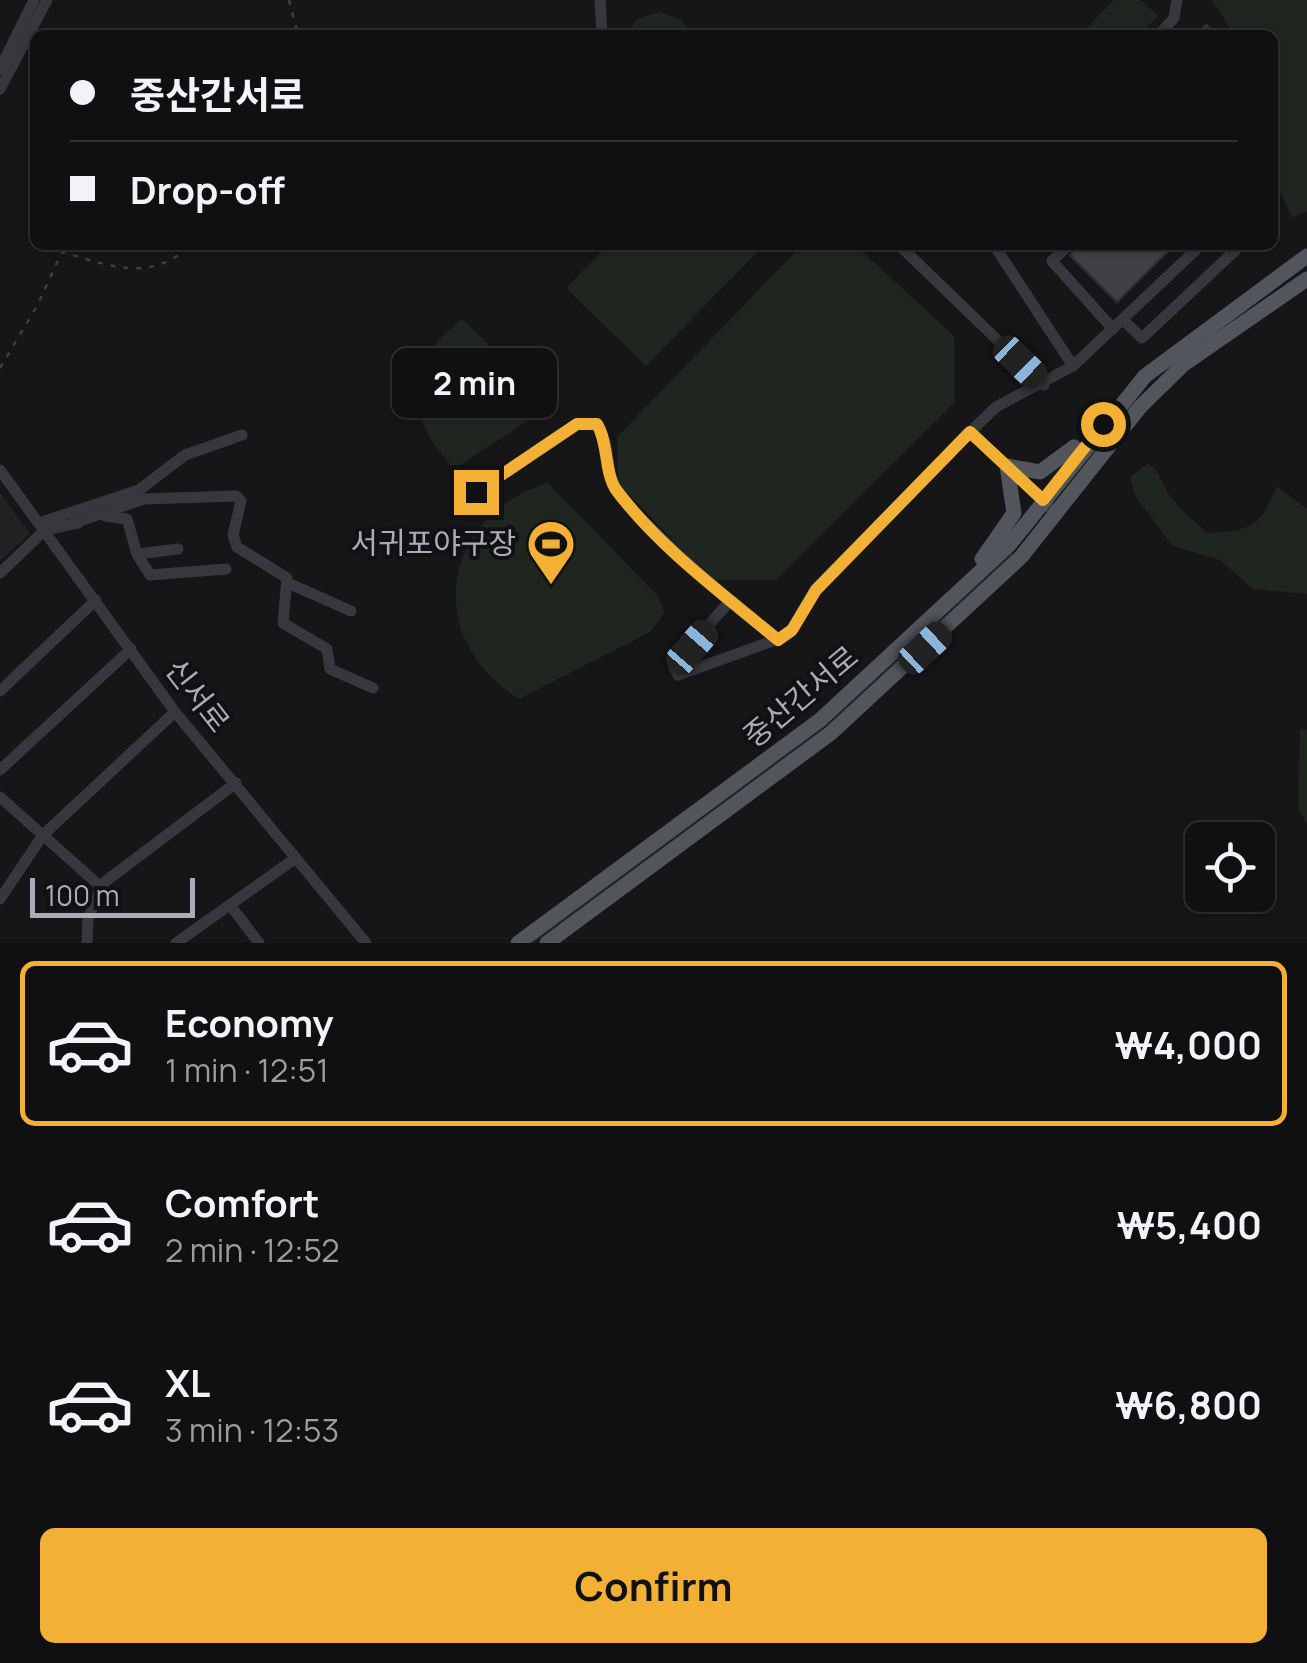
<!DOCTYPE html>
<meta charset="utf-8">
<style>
body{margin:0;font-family:Manrope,"Noto Sans KR",sans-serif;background:#1e1e20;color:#f1f3f6;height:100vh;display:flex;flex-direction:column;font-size:38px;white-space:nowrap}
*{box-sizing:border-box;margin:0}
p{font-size:32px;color:#9c9d9f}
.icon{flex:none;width:55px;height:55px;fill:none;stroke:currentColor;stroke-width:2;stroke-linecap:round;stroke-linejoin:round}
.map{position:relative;height:943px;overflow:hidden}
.side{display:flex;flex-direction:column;background:#101012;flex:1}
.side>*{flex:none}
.hud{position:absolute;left:30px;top:30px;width:1248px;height:220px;border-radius:15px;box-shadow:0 2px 8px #0004,0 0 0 2px #303032;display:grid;align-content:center;height:220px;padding:0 40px;background:#101012}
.fabs{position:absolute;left:1185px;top:822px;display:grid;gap:20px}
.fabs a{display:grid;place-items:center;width:90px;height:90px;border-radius:15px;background:#101012;box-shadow:0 2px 8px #0004,0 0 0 2px #303032;font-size:50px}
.scale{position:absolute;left:30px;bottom:25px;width:165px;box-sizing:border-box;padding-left:10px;border:5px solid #a8adb8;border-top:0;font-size:28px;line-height:35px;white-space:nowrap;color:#a8adb8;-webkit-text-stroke:8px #111113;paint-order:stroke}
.end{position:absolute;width:45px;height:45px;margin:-22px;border:12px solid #f2b134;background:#111;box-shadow:0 0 0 5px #111}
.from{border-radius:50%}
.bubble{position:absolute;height:70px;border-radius:15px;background:#101012;box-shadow:0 2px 8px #0004,0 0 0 2px #303032;font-size:32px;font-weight:700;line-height:70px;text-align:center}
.car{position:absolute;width:30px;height:60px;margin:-30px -15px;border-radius:12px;box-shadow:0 0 8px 2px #0007;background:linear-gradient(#222 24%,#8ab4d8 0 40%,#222 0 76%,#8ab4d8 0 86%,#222 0)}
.hud b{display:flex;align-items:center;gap:35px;height:95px;font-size:38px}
.hud b+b{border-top:2px solid #303032}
.hud i{width:25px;height:25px;background:#f1f3f6}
ul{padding:18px 0 0;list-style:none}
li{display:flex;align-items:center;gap:30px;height:165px;margin:0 20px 15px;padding:0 20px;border:5px solid transparent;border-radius:15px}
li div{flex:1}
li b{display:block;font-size:38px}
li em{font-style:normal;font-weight:700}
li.on{border-color:#f2b134}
li>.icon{width:90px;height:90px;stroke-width:1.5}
.action{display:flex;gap:20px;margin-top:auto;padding:20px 40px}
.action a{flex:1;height:115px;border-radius:15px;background:#f2b134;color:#111;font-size:40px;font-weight:700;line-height:115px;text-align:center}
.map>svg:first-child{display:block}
.built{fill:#222225}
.green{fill:#1e261f}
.building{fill:#404145;stroke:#303034;stroke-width:2.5}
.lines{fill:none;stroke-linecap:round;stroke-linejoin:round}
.path{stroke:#3d3f44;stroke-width:2.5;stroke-dasharray:5 8;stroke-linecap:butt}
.minor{stroke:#37383d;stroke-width:11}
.major{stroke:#53555c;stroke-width:15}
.route{stroke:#f2b134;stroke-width:12}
.labels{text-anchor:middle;stroke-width:8;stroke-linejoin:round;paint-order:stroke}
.poi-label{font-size:30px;fill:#a8adb8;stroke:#111113;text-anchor:end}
.street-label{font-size:30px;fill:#a8adb8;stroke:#111113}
</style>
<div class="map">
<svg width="1307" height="943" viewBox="0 0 1307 943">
<rect width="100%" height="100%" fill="#161618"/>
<polygon class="built" points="0,493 30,534 0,561"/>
<g class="green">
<polygon points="1114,0 1141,0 1158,16 1139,35 1080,35"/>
<polygon points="1212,0 1307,0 1307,211 1292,218 1273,177 1272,35 1234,35"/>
<polygon points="660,12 682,20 692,35 626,35 637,19"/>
<polygon points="608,245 764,245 646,366 566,288"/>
<polygon points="801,246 851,247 863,252 954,336 955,402 776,580 711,580 618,483 617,437"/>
<path d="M462 319 536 391 538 414 454 469C404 414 400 367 462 319Z"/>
<path d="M1147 464C1162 472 1162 485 1171 497 1182 511 1195 522 1208 533 1251 531 1261 526 1277 486L1307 509V594L1253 589 1220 560 1173 546 1135 496 1130 477Z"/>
<path d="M548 483 657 595 665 612 650 632 519 699C422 638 440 516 548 483Z"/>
<polygon points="1011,551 1013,555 843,714 762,780 535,943 527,943 790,752"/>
<polygon points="1300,729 1307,730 1307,824 1298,809"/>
</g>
<g class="building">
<polygon points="1206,25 1216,35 1196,35"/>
<polygon points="1080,245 1174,245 1117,302 1070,255"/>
</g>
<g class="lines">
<g class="path">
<polyline points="289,0 298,35"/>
<path d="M0 368 37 306 62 252C108 265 151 284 190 245"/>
</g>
<g class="minor">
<polyline points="600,0 602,35"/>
<polyline points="1159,35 1174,18 1177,0"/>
<polyline points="0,69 34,0"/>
<polyline points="0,89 47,0"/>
<polyline points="899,245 1044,385"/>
<polyline points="994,245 1073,366"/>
<polyline points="1069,245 1052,261 1113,329"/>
<polyline points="1123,320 1142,338 1241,245"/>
<polyline points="0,470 175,712 366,943"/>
<path d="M476 492 577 424H597C610 445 606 463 613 484 620 504 710 584 731 600L673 665 678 675 778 639 792 630 815 589 970 432"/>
<polyline points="1049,507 970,432 996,407 1073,366 1201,245"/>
<polyline points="105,516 127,519 137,554 150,575 226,569"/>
<polyline points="39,523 139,490 185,455 242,435"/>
<polyline points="74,523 144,499 236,496 241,501 233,535 237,547 287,578 283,623 327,649 330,669 373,688"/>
<polyline points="137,554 178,549"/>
<polyline points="0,573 45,530 78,523"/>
<polyline points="288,583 351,611"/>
<polyline points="731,600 778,639"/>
<polyline points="0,691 96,600"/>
<polyline points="0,770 131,649"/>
<polyline points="0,797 101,887"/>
<polyline points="0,899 43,835 175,712"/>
<polyline points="230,905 259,943"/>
<polyline points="87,943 88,919 102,884 236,783"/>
<polyline points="176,943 293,860"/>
</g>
<g class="major">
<polyline points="982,559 1014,513 1007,466 1040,472 1074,447"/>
<polyline points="518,943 820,720 1009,545 1145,376 1307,256"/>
<polyline points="547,943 831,733 1021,557 1140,407 1184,364 1307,279"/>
</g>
</g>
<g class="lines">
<path class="route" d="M476 492 577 424H597C609 444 604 474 617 491 660 548 723 594 778 640L792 630 816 590 970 432 1043 500 1103 424"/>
</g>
<defs>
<g id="stadium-pin" transform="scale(2.5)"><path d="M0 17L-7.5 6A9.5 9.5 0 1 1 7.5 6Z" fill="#f2b134" stroke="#111113"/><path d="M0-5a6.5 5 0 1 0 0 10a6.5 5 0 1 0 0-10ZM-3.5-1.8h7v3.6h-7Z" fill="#111"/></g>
</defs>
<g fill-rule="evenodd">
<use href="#stadium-pin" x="551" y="544"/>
</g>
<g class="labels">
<g class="poi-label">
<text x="516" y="554">서귀포야구장</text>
</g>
<g class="street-label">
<text transform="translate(197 696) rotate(52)" y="10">신서로</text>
<text transform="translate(801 697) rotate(-40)" y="10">중산간서로</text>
</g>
</g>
</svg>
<div class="fabs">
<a><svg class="icon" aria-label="locate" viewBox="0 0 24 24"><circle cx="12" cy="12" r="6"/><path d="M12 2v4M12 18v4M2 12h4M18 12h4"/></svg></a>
</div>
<div class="scale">100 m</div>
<i class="end from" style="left:1103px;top:424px"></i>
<i class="end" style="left:476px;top:492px"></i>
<div class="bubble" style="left:392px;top:348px;width:165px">2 min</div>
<i class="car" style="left:1020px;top:362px;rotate:134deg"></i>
<i class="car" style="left:692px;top:647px;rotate:41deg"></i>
<i class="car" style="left:925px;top:648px;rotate:47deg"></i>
<div class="hud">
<b><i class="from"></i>중산간서로</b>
<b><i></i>Drop-off</b>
</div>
</div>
<section class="side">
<ul>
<li class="on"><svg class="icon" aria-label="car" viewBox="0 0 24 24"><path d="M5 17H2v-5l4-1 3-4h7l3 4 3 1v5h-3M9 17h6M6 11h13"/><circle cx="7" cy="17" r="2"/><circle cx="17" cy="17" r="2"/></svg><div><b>Economy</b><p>1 min · 12:51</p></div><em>₩4,000</em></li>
<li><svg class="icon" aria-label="car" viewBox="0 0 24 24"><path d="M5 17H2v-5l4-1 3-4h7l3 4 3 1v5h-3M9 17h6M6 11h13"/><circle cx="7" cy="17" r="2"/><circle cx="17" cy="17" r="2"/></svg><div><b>Comfort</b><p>2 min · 12:52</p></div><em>₩5,400</em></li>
<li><svg class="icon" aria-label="car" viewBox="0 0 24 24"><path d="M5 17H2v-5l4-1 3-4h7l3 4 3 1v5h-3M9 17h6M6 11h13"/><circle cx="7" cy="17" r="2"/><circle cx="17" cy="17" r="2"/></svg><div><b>XL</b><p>3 min · 12:53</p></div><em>₩6,800</em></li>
</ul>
<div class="action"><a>Confirm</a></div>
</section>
